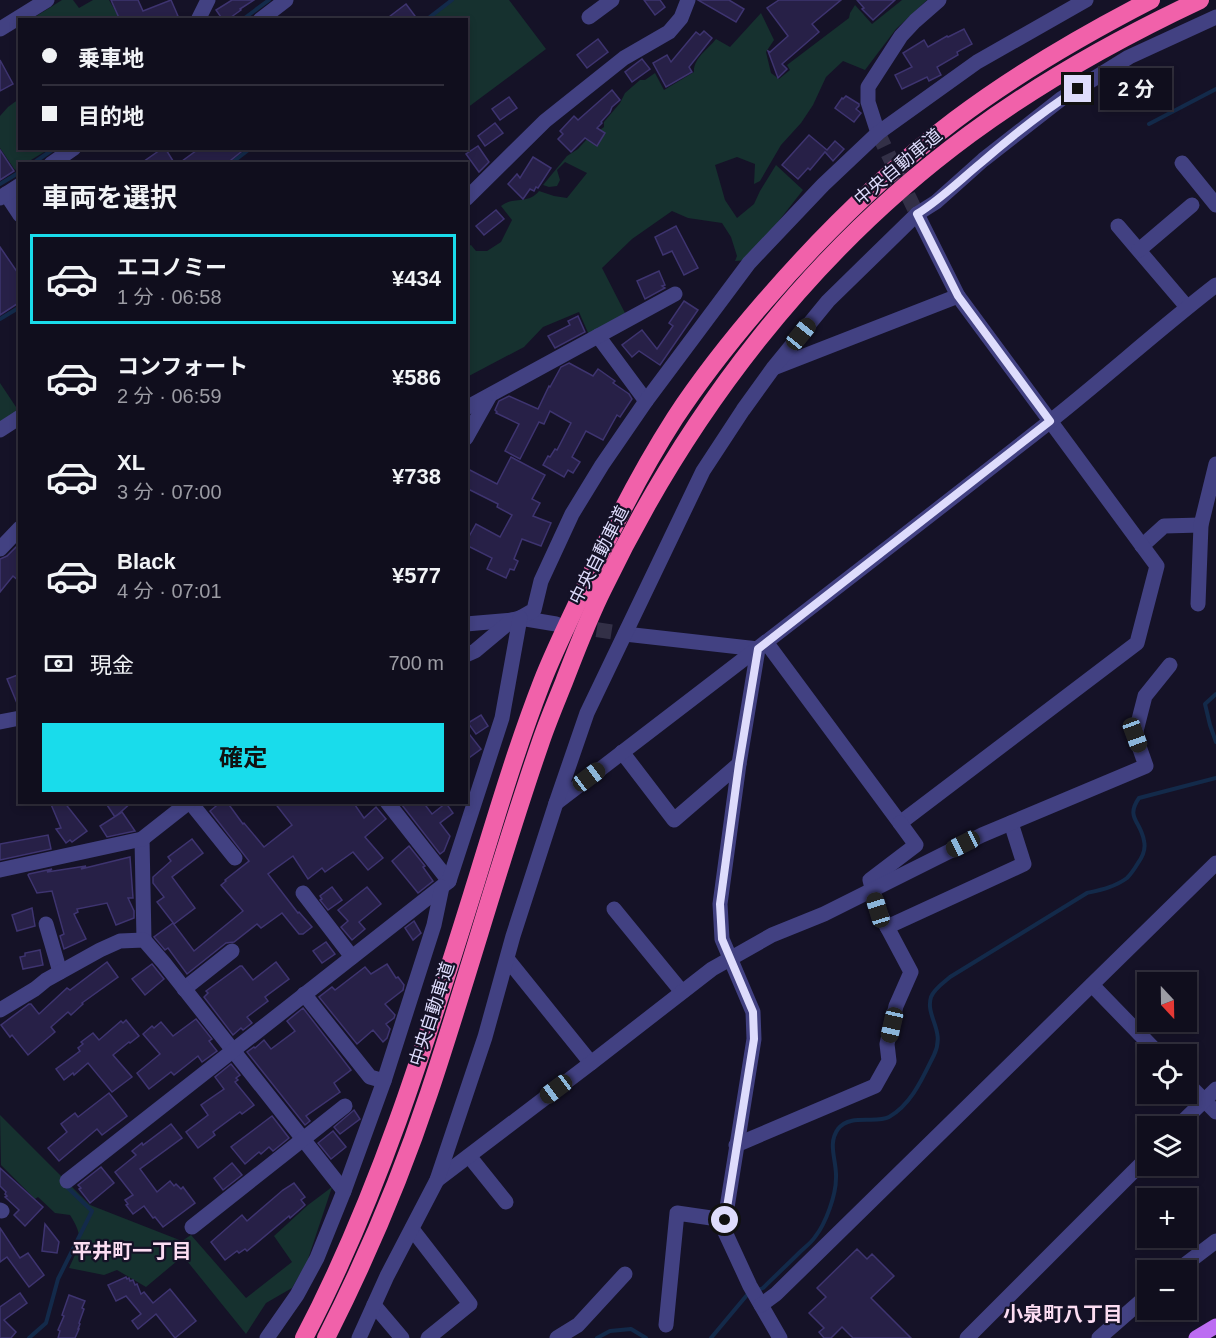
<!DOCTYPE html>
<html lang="ja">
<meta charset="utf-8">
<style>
body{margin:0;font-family:Helvetica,"Noto Sans JP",sans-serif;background:#191726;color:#f1f3f6;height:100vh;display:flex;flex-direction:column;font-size:22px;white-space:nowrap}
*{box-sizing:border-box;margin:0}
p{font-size:20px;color:#9c9ca4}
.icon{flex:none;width:33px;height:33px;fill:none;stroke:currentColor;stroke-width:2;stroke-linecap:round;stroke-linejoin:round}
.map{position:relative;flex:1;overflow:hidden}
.details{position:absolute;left:18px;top:162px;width:450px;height:642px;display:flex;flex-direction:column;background:#100e1d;border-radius:0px;box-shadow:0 3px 9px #0003,0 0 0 2px #302e3b}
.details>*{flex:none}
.top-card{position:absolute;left:18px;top:18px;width:450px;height:132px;border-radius:0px;box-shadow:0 3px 9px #0003,0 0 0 2px #302e3b;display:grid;align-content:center;height:132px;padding:0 24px;background:#100e1d}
.needle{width:39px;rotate:158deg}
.controls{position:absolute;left:1137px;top:972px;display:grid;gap:12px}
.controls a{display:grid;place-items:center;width:60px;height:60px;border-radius:0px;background:#100e1d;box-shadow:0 3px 9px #0003,0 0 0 2px #302e3b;font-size:30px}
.end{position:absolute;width:27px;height:27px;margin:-14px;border:8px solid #dedcfc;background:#111;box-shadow:0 0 0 3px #111}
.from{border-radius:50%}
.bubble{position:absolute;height:42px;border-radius:0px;background:#100e1d;box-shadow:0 3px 9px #0003,0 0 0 2px #302e3b;font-size:20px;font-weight:700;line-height:42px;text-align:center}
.car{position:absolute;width:18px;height:36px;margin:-18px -9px;border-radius:8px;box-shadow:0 0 4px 2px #0007;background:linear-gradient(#222 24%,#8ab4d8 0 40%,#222 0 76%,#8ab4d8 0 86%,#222 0)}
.top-card b{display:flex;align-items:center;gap:21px;height:57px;font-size:22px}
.top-card b+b{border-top:2px solid #302e3b}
.top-card i{width:15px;height:15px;background:#f1f3f6}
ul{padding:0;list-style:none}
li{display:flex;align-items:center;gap:18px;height:90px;margin:0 12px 9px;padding:0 12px;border:3px solid transparent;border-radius:0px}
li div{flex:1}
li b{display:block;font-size:22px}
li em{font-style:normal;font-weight:700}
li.current{border-color:#19dceb}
li>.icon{width:54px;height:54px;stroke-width:1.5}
h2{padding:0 24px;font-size:27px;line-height:72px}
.pay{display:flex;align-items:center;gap:15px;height:66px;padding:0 24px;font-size:22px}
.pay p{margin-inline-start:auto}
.button{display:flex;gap:12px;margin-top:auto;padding:12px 24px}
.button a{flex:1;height:69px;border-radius:0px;background:#19dceb;color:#111;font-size:24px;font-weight:700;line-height:69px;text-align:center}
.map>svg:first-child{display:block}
.green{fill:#16312f}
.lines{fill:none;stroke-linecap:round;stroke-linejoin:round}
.stream{stroke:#132a4a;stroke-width:4}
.building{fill:#272047;stroke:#3e3470;stroke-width:1.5}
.minor-tunnel{stroke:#333047;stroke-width:15;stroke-dasharray:15 8;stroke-linecap:butt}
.minor{stroke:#424182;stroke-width:15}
.major{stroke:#bc6cf2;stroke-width:15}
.highway{stroke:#f161aa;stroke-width:18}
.route{stroke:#dedcfc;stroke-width:8}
.labels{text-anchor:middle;stroke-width:4.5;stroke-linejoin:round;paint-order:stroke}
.street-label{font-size:18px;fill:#dedcfc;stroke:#151227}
.neighbourhood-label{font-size:20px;font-weight:bold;fill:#fcddf2;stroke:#151227}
</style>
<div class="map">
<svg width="1216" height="1338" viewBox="0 0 1216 1338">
<rect width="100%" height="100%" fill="#151227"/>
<g class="green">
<polygon points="62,0 73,0 79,8 93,0 109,0 120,19 30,20"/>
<polygon points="452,0 509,0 546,49 467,108 466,20 426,19"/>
<path d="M902 0H927L896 29 865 70 843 61 826 77 813 105 801 123 781 145 760 181 754 184 755 164 737 157 715 165 725 200 737 218 754 204 760 191 776 165 803 190 748 260 735 261 737 256 731 237 722 223 688 218 672 211 632 239 602 268 625 313 589 335 579 312 543 327 524 347 467 377 466 247 471 245 476 251H487L501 242 512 220 501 206C513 196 528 205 539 191L554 196 567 198 587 173 565 162 557 170 560 180 557 186 549 187 543 185 567 156 578 149 587 139 604 127V122L620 103 625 93 640 80H645L655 73 664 90 694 72C693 59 708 49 716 39L730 47 761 13 774 40 766 52 771 73 779 79 790 70 787 65 849 18 850 13 855 5 872 24Z"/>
<polygon points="19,99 20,148 49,149 26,163 20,164 19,168 15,170 0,148 0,116 8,107"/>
<polygon points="0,383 20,413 0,428"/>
<path d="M0 1115 90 1205 182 1241 191 1235 246 1298 292 1262 274 1236 308 1205 332 1187 307 1262 292 1288 266 1303 246 1334 183 1256 146 1287 117 1270 104 1275 69 1268C80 1244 85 1239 70 1215L55 1213 38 1197 35 1199 1 1165Z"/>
</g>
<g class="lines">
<g class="stream">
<polyline points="242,20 269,0"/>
<polyline points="426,20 452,0"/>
<polyline points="1149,124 1216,89"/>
<polyline points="32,164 55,148"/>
<polyline points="230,164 251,148"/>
<polyline points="0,184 20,172"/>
<polyline points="0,319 20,307"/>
<polyline points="1216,694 1205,704 1210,725 1216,742"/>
<path d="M758 1290 763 1288C775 1276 787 1265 799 1253 804 1248 811 1243 815 1237 826 1223 836 1195 836 1178 837 1161 827 1144 838 1129 850 1113 876 1124 889 1117 912 1104 923 1077 934 1055 946 1030 925 1017 931 997 934 989 943 983 950 977L1087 893C1100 890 1115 887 1127 878 1131 874 1135 868 1138 863 1143 856 1146 849 1144 841 1141 821 1125 818 1139 798L1216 778"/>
<polyline points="29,1338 46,1323 58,1279 92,1211 67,1187"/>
<polyline points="597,1338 610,1331 631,1329 646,1338"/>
<polyline points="711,1338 747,1295 751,1293"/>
</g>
</g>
<g class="building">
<polygon points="111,0 138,0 143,11 171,0 178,16 169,20 120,20"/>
<polygon points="232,0 254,0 240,9 241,10 227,20 223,20 216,10"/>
<polygon points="644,0 660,0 665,7 655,15"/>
<polygon points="698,0 729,0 744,9 736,22"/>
<polygon points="779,0 841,0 812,24 819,32 782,64 787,69 778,78 768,51 770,52 788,36 767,8"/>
<polygon points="857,0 895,0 873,20 862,9 864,8"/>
<polygon points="406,4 418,20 385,20"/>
<polygon points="964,29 972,44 957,52 958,55 937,67 941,75 929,81 927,77 902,89 895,75 912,67 903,53 924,40 928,47 947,36 948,37"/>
<polygon points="704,31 712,38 689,67 692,72 666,87 653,63 667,55 671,62 696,32 700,35"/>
<polygon points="598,39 608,52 587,68 577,55"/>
<polygon points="642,59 650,69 632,82 625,72"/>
<polygon points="0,60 13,84 0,91"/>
<polygon points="612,90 620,100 612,107 610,112 601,122 602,123 597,128 605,133 597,146 585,138 571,152 558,139 563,134 560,131 574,116 578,120"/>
<polygon points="846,96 859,104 859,106 856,109 861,113 854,122 835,108 842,98 843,99"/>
<polygon points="509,97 517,108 500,120 492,109"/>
<polygon points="495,123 503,133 485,146 478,136"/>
<polygon points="809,135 827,150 835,141 844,149 833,161 825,152 810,170 808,168 798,179 782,165"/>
<polygon points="478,146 489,162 479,172 466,154"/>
<polygon points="163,148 165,148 175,164 140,164"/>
<polygon points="200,148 246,148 226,164 178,164"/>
<polygon points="0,150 14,171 0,180"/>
<polygon points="533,157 551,168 538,188 536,187 534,191 530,189 523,199 508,184 517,174 520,178"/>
<polygon points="496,210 504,219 484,235 476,226"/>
<polygon points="676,226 698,268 684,275 672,251 663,255 655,237"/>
<polygon points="0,247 20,276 20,302 0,315"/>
<polygon points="659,271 665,285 662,286 665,288 645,299 637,281"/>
<polygon points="684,301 698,310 660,365 639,351 632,357 622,345 642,330 657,349 673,326 669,323"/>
<polygon points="578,316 585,332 555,348 548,336 570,325 568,321"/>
<polygon points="569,363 593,376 598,369 615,381 613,383 629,394 632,399 620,417 617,415 603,440 586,431 572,457 580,462 573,473 568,470 564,477 543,465 548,456 550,457 555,449 557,450 571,423 550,411 544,424 539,422 520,459 505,451 519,424 496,413 497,412 495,410 499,401 509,396 538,409 549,386 550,387 561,367"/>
<polygon points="511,457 545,475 532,499 540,503 533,516 551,523 541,546 522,539 514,559 518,561 514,570 510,569 506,578 487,569 492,558 466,545 466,542 476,524 500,537 512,515 497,507 498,504 466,488 466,468 497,484"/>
<polygon points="20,543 20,582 13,576 0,592 0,559 7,556"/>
<polygon points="20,674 20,708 19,708 7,679"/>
<polygon points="481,715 488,726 476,734 468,723"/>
<polygon points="466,730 481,749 466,760"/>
<polygon points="50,802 64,802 87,831 72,842 70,840 66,843 56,829 61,828"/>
<polygon points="105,802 132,802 115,817"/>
<polygon points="221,802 227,802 243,824 244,823 264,847 292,825 274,802 353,802 364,818 376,807 386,819 365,837 383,858 368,870 353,852 325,872 322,868 308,879 293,856 268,874 298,913 299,912 312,927 303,934 299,934 282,913 261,928 257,924 234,942 226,943 187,974 168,948 165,950 154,937 173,923 194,951 243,911 221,885 226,881 225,880 249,861 210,811"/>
<polygon points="405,802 423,802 432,814 446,803 453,813 440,823 450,836 444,851 440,854 402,805"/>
<polygon points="122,812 135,831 107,837 100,826"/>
<polygon points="48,835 51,849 0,860 0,844"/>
<polygon points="192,839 203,853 172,877 195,908 174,924 157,902 164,897 153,883 153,877 171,861 168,857"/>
<polygon points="409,846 425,866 423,867 433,881 418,893 392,861"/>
<polygon points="130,857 133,898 128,898 134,911 134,918 116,925 107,903 77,909 78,912 74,914 86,939 64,949 60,936 64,934 52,891 37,893 28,875 29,874 52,869 47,872 86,866 81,869"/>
<polygon points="332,887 342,900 328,910 320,900 322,899 320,896"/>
<polygon points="367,887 381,904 359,922 365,929 352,940 341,927 348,921 338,910"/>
<polygon points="32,908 35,926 17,931 12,915"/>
<polygon points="414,921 421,933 413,940 405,928"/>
<polygon points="326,942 335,954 322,963 313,951"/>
<polygon points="40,950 43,965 23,969 20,957 25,956 25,953"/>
<polygon points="107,962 118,977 82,1003 83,1004 71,1015 68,1012 51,1027 55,1032 28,1055 12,1035 10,1037 1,1025 29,1004 31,1004 39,1014 67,988 70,990"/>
<polygon points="276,962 289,979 265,997 268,1001 247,1017 252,1023 243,1030 241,1028 233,1035 204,997 208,993 206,991 240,966 242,966 253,980"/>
<polygon points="152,964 164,979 145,995 132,979"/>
<polygon points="387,964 396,978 398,977 404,985 403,990 385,1004 395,1015 394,1018 386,1024 390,1029 387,1038 383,1042 373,1030 357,1044 319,997 332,987 335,990 365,967 371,974"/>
<polygon points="303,1008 351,1070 334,1083 340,1092 306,1116 310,1121 305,1125 247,1052 254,1047 255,1048 264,1040 271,1049 295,1031 287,1021"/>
<polygon points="196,1019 212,1039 209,1041 217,1051 202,1062 198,1056 174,1075 171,1072 149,1089 137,1073 160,1054 143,1034 152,1026 154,1028 161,1022 173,1036"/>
<polygon points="126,1020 139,1036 130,1043 129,1042 113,1055 132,1077 112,1092 88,1063 74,1075 73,1073 64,1080 56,1069 80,1051 78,1048 83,1044 81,1042 93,1033 99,1040 121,1021 123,1023"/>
<polygon points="231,1064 240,1075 236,1078 238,1080 235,1082 254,1105 242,1114 240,1112 213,1132 215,1135 198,1148 186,1132 208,1115 201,1105 224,1089 215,1077"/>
<polygon points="109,1093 127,1116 102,1135 97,1129 59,1161 48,1148 67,1132 61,1124 75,1113 78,1117"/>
<polygon points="354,1110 360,1119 340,1134 334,1127"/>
<polygon points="272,1116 289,1138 273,1151 269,1147 261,1154 259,1152 245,1164 231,1147"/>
<polygon points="171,1124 182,1138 140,1169 157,1192 170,1181 174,1186 176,1184 181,1189 183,1187 195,1203 163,1227 155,1217 153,1218 144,1206 133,1214 126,1205 128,1204 125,1200 133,1195 115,1172 136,1155 132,1151 142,1143 143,1145"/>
<polygon points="333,1131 346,1147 331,1159 318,1143"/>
<polygon points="232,1163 242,1175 223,1190 214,1178"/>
<polygon points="101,1167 114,1183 90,1203 79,1189 81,1188 78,1185"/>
<polygon points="0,1168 43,1207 25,1226 14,1215 19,1210 5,1197 7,1196 5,1194 6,1192 0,1186"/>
<polygon points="294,1183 305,1197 301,1200 305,1205 290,1218 289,1216 247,1251 245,1249 239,1253 237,1251 225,1260 211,1242 242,1215 247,1221 283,1190"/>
<polygon points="45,1224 59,1242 57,1253 42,1251"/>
<polygon points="0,1228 20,1258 28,1253 44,1275 29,1287 7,1257 0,1262"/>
<polygon points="857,1249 867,1259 872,1254 894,1276 871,1298 911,1338 853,1338 842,1327 831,1338 824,1338 819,1332 824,1328 809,1313 826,1297 817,1288"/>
<polygon points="126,1277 127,1279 129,1278 130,1281 133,1280 135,1285 137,1284 141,1294 144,1292 153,1303 170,1289 196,1321 175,1338 156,1314 138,1329 132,1321 141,1314 126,1296 116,1301 108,1285"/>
<polygon points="20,1293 27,1303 4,1320 16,1332 11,1338 0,1338 0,1307"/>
<polygon points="69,1295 85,1301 82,1308 84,1309 79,1323 80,1324 78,1329 79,1329 75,1338 58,1338 60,1331 58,1330 64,1316 62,1315"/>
</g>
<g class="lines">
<g class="minor-tunnel">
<polyline points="878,133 917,214"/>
<polyline points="574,626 625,634"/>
</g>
<g class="minor">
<polyline points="589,17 612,0"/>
<polyline points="198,20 208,0"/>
<polyline points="260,20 286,0"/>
<polyline points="0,29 47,0"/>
<polyline points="878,133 868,102 868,87 901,36 915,21 939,0"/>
<polyline points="1182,163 1216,205"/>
<polyline points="51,164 74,148"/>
<polyline points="6,194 20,215"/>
<polyline points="0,198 20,185"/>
<polyline points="466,199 545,121 624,58 669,32 681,18 688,0"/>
<polyline points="1118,226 1187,307"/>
<polyline points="1139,250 1192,205"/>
<polyline points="598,336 646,401"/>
<polyline points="776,367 958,296"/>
<polyline points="466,408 675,294"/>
<polyline points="0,430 20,417"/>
<polyline points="466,438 489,397"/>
<polyline points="1142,546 1164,526 1201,525"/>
<polyline points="0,549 20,528"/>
<polyline points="1198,604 1201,525 1216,464"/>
<polyline points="520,618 556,624"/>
<polyline points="466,624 512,620 520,618 534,610 541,581 572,514 602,465 646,401 749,263 823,185 878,133 977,62 1086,0"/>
<polyline points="625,634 758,649"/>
<polyline points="766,642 900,823 1137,643 1157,566 958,296 917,214"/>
<polyline points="758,649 739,764 720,904 722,939 753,1012 754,1039 725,1220 725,1232 750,1286 780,1338"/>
<polyline points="466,655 475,651 512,620"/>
<polyline points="0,722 20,718"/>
<polyline points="622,752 674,820 739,764"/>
<polyline points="190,802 235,858"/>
<polyline points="387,802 449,881"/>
<path d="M556 803C721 677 885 551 1048 423 1105 378 1159 329 1216 285"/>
<polyline points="142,839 144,940"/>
<polyline points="0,870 142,839 189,802"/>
<polyline points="303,893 352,957"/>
<polyline points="614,909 682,992"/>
<polyline points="46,924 60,972"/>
<polyline points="887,927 1024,864 1011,823"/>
<polyline points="508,960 591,1063"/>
<polyline points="1092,985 1159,1054"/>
<polyline points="184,989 232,951"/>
<polyline points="304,994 370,1077 384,1081"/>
<polyline points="0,1010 35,989 46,980 100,950 120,941 144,940 164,963 344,1191"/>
<polyline points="1186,1082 1216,1112"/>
<polyline points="1178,1126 1216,1089"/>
<polyline points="736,1145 875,1086 889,1061 887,1044 896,1006 911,972 878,910 870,880 916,845 900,823"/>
<polyline points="469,1156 506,1202"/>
<polyline points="437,1180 591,1063 712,969 772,935 824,914 982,835 1146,766 1135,735 1145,696 1170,665"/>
<polyline points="67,1181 449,881 502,718 520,618"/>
<polyline points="0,1210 2,1211"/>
<polyline points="192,1227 345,1106"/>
<polyline points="412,1229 470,1304 428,1338"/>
<polyline points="1178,1270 1216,1241"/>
<polyline points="374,1305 402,1338"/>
<polyline points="761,1305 776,1294 1216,863"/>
<polyline points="666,1325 677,1213 725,1220"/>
<polyline points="267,1338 297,1295 317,1258 344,1191 384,1081 434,925 442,887"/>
<polyline points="359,1338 387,1276 437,1180 485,1037 513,936 556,803 587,713 703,471 743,410 774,367 828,301 917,214 936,202 983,160 1061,99 1129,57 1216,17"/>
<polyline points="557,1338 578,1325 625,1274"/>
<polyline points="967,1338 1148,1157"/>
<polyline points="1099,1338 1148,1295"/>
</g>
<polyline class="major" points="1196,1338 1216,1326"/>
<g class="highway">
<path d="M304 1338C379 1195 427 1039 475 885 496 817 516 749 542 682 555 649 571 617 586 585 612 528 641 471 675 418 702 377 733 338 765 301 822 235 885 173 955 120 1016 74 1083 35 1151 0"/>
<path d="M326 1338C366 1259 401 1177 429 1093 468 977 500 859 540 744 547 723 556 702 564 682 576 651 588 619 603 589 688 412 811 251 970 134 1042 81 1119 38 1200 0"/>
</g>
</g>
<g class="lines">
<path class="route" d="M725 1220 754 1039 753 1012 722 939 720 904 739 764 758 649 1050 421 958 296 917 214C941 199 960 180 982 162 1011 137 1046 109 1078 89"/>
</g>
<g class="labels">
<g class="street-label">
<text transform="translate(898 167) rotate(-40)" y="6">中央自動車道</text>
<text transform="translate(599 555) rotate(-63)" y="6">中央自動車道</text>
<text transform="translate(432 1014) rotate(-72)" y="6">中央自動車道</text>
</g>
<g class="neighbourhood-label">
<text x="132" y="1258">平井町一丁目</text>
<text x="1063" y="1321">小泉町八丁目</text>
</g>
</g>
</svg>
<div class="controls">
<a><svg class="needle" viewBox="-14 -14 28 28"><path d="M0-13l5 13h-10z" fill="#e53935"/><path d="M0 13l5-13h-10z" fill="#9c9ca4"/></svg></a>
<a><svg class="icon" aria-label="locate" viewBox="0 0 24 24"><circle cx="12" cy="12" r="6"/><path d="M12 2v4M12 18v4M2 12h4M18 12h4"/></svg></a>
<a><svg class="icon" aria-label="layers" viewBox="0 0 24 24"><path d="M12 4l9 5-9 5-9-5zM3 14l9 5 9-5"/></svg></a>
<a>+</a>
<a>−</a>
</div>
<i class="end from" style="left:725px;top:1220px"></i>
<i class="end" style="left:1078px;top:89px"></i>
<div class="bubble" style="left:1100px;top:68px;width:72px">2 分</div>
<i class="car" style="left:801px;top:334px;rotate:39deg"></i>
<i class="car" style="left:1135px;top:735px;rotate:160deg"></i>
<i class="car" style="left:589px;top:777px;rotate:53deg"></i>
<i class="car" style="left:963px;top:844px;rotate:243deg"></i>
<i class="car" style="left:878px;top:910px;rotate:343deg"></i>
<i class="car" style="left:892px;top:1025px;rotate:193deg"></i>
<i class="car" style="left:556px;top:1089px;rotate:233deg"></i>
<div class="top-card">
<b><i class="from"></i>乗車地</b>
<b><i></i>目的地</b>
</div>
<section class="details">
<h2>車両を選択</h2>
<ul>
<li class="current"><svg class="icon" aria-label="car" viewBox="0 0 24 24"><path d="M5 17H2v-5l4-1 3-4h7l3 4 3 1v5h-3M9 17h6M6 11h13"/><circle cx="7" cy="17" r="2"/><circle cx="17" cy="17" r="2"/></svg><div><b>エコノミー</b><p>1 分 · 06:58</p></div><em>¥434</em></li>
<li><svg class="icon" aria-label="car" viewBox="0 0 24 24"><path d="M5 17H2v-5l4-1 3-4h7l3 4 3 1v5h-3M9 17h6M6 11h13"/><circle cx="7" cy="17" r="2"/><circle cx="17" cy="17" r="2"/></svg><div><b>コンフォート</b><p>2 分 · 06:59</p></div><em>¥586</em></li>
<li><svg class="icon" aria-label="car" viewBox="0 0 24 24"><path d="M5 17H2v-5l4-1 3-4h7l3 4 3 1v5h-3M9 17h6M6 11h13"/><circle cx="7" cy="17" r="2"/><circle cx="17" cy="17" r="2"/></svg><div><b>XL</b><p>3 分 · 07:00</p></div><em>¥738</em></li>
<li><svg class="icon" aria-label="car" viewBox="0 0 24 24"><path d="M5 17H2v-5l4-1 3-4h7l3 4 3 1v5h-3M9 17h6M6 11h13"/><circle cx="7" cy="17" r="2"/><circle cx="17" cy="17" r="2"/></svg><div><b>Black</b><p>4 分 · 07:01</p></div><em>¥577</em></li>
</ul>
<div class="pay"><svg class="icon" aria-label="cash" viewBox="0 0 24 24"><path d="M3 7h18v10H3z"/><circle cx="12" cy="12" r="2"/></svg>現金<p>700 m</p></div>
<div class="button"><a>確定</a></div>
</section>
</div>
